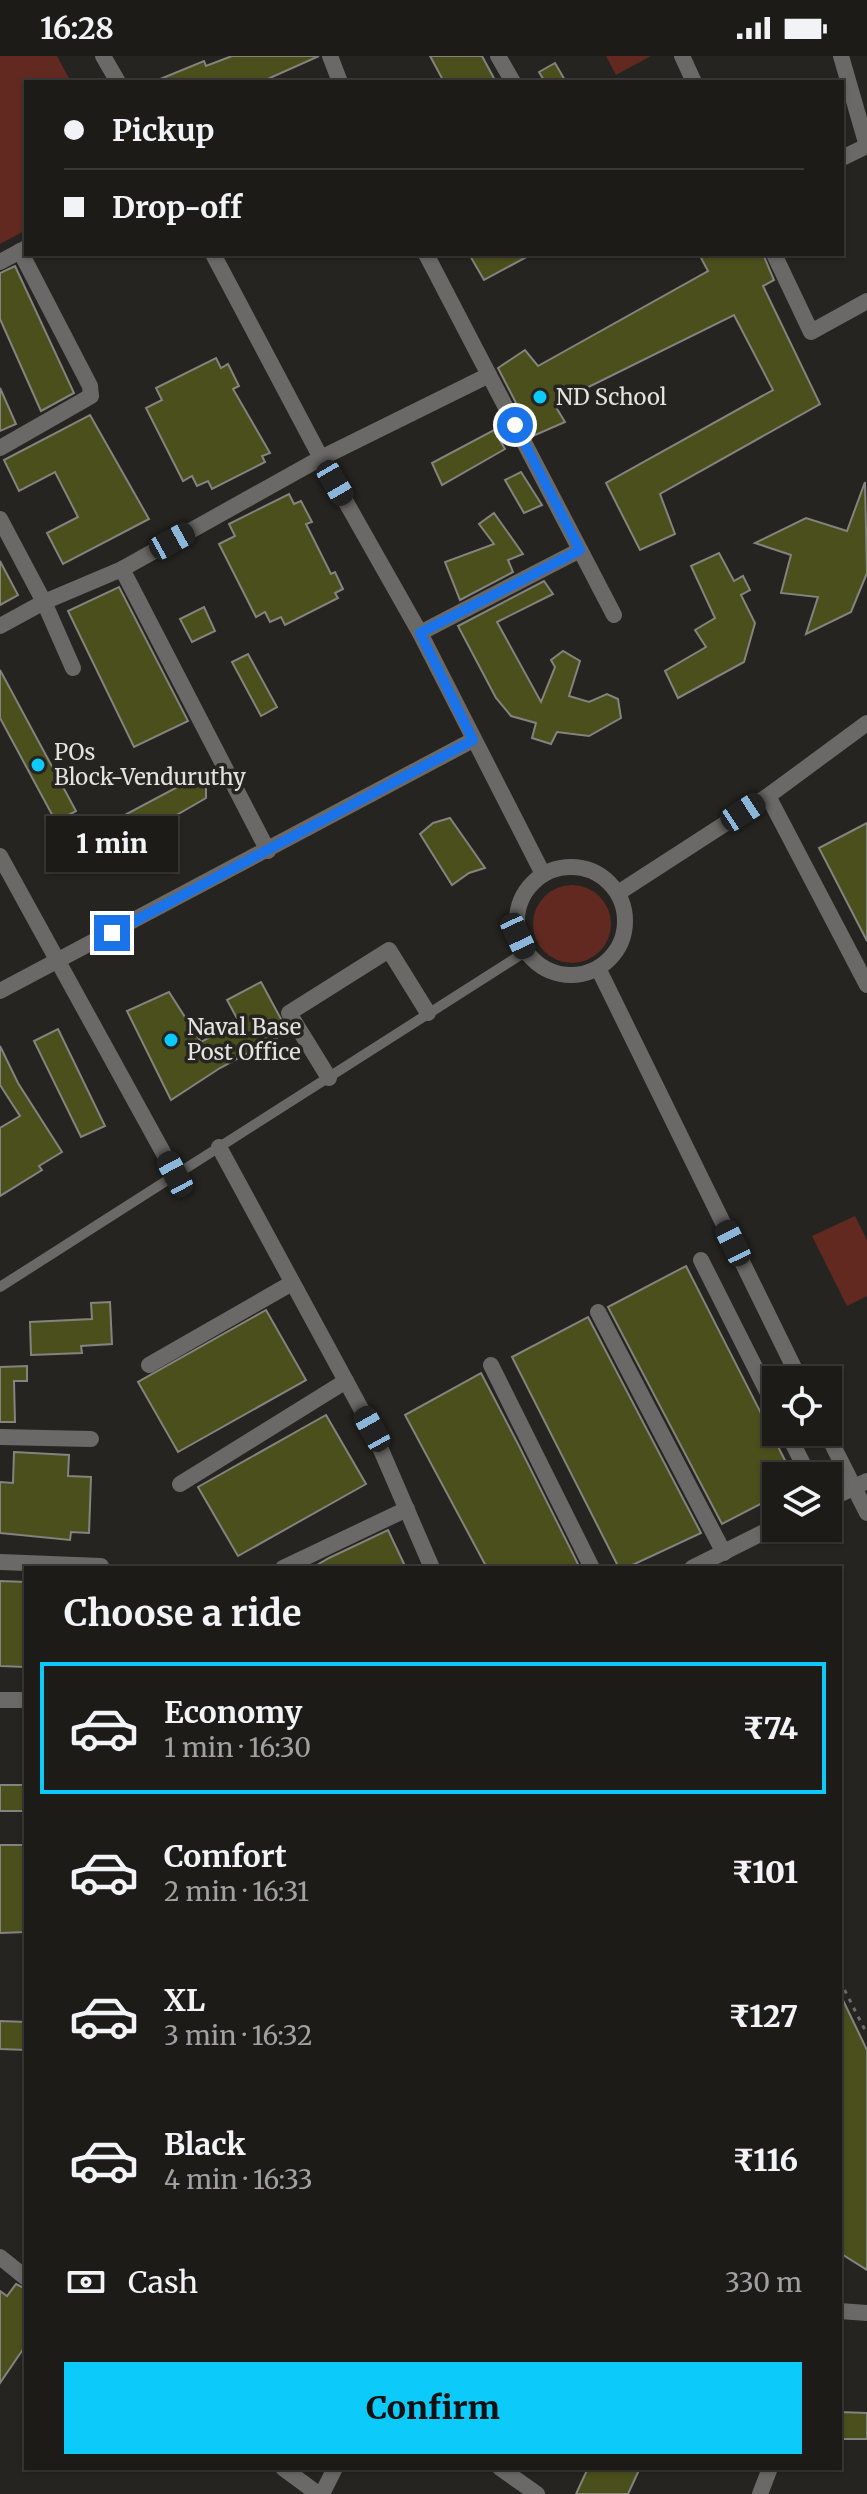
<!DOCTYPE html>
<meta charset="utf-8">
<style>
body{margin:0;font-family:Merriweather,serif;background:#292825;color:#f1f3f6;height:100vh;display:flex;flex-direction:column;font-size:30px;white-space:nowrap}
*{box-sizing:border-box;margin:0}
p{font-size:26px;color:#a0a1a2}
.icon{flex:none;width:44px;height:44px;fill:none;stroke:currentColor;stroke-width:2;stroke-linecap:round;stroke-linejoin:round}
.map{position:relative;flex:1;overflow:hidden}
.sheet{position:absolute;left:24px;top:1510px;width:818px;height:904px;display:flex;flex-direction:column;background:#1c1b18;border-radius:0px;box-shadow:0 2px 6px #0004,0 0 0 2px #3a3937}
.sheet>*{flex:none}
.guide{position:absolute;left:24px;top:24px;width:820px;height:176px;border-radius:0px;box-shadow:0 2px 6px #0004,0 0 0 2px #3a3937;display:grid;align-content:center;height:176px;padding:0 40px;background:#1c1b18}
.fabs{position:absolute;left:762px;top:1310px;display:grid;gap:16px}
.fabs a{display:grid;place-items:center;width:80px;height:80px;border-radius:0px;background:#1c1b18;box-shadow:0 2px 6px #0004,0 0 0 2px #3a3937;font-size:40px}
.end{position:absolute;width:36px;height:36px;margin:-18px;border:10px solid #1a73e8;background:#fff;box-shadow:0 0 0 4px #fff}
.from{border-radius:50%}
.bubble{position:absolute;height:56px;border-radius:0px;background:#1c1b18;box-shadow:0 2px 6px #0004,0 0 0 2px #3a3937;font-size:26px;font-weight:800;line-height:56px;text-align:center}
.car{position:absolute;width:24px;height:48px;margin:-24px -12px;border-radius:10px;box-shadow:0 0 6px 2px #0007;background:linear-gradient(#222 24%,#8ab4d8 0 40%,#222 0 76%,#8ab4d8 0 86%,#222 0)}
.guide b{display:flex;align-items:center;gap:28px;height:76px;font-size:30px}
.guide b+b{border-top:2px solid #3a3937}
.guide i{width:20px;height:20px;background:#f1f3f6}
ul{padding:0;list-style:none}
li{display:flex;align-items:center;gap:24px;height:132px;margin:0 16px 12px;padding:0 24px;border:4px solid transparent;border-radius:0px}
li div{flex:1}
li b{display:block;font-size:30px}
li em{font-style:normal;font-weight:800}
li.selected{border-color:#0ccafa}
li>.icon{width:72px;height:72px;stroke-width:1.5}
h2{padding:0 40px;font-size:36px;line-height:96px}
.pay{display:flex;align-items:center;gap:20px;height:88px;padding:0 40px;font-size:30px}
.pay p{margin-inline-start:auto}
.action{display:flex;gap:16px;margin-top:auto;padding:16px 40px}
.action a{flex:1;height:92px;border-radius:0px;background:#0ccafa;color:#111;font-size:32px;font-weight:800;line-height:92px;text-align:center}
.status{display:flex;justify-content:space-between;align-items:center;height:56px;padding:0 40px;background:#1c1b18;direction:ltr}
.status svg{height:22px;fill:currentColor}
.map>svg:first-child{display:block}
.green{fill:#612920}
.building{fill:#4b4f1c;stroke:#83837f;stroke-width:2}
.lines{fill:none;stroke-linecap:round;stroke-linejoin:round}
.path{stroke:#6c6b67;stroke-width:3;stroke-dasharray:4 6;stroke-linecap:butt}
.service{stroke:#6a6967;stroke-width:10}
.minor{stroke:#6a6967;stroke-width:16}
.route{stroke:#1a73e8;stroke-width:10}
.poi-dot{fill:#0ccafa;stroke:#252420;stroke-width:3}
.labels{text-anchor:middle;stroke-width:7;stroke-linejoin:round;paint-order:stroke}
.poi-label{font-size:22px;fill:#e4e3e0;stroke:#252420;text-anchor:start}
</style>
<div class="status"><b>16:28</b><svg viewBox="0 0 49 12"><path d="M0 12V9h3v3zM5 12V6h3v6zM10 12V3h3v9zM15 12V0h3v12zM26 1h20v11H26zM47 4h2v5h-2z"/></svg></div>
<div class="map">
<svg width="867" height="2438" viewBox="0 0 867 2438">
<rect width="100%" height="100%" fill="#252420"/>
<g class="green">
<polygon points="0,0 57,0 71,26 26,26 26,174 0,188"/>
<polygon points="606,0 651,0 616,19"/>
<circle cx="572" cy="868" r="39"/>
<polygon points="855,1160 867,1184 867,1240 847,1250 812,1180"/>
</g>
<g class="building">
<polygon points="232,0 319,0 261,26 153,26 204,5 206,10"/>
<polygon points="430,0 482,0 496,26 444,26"/>
<polygon points="555,7 566,26 545,26 539,16"/>
<polygon points="469,198 532,198 484,224"/>
<polygon points="699,198 763,198 774,224 763,230 820,348 660,438 675,478 640,494 606,427 773,334 734,259 554,348 565,366 533,380 498,312 525,294 538,310 708,215"/>
<polygon points="15,210 74,337 41,355 0,263 0,217"/>
<polygon points="216,302 221,312 228,308 239,330 233,333 270,397 262,400 265,406 212,433 208,425 197,430 192,420 183,425 146,352 162,344 156,332"/>
<polygon points="0,332 16,368 0,375"/>
<polygon points="90,359 149,463 63,508 47,477 78,461 55,416 19,435 4,404"/>
<polygon points="494,374 505,393 442,429 432,407"/>
<polygon points="521,416 542,449 524,457 505,424"/>
<polygon points="865,426 867,517 851,556 806,578 818,541 781,537 791,499 755,487 806,462 847,475"/>
<polygon points="289,438 294,448 301,445 312,466 306,468 331,518 335,516 343,533 335,537 338,542 285,569 281,561 270,566 265,556 256,561 219,488 235,480 229,468"/>
<polygon points="494,457 523,498 508,504 513,516 460,544 445,506 494,488 479,468"/>
<polygon points="719,497 734,525 743,520 750,534 741,539 755,567 744,606 678,642 665,615 706,591 695,574 715,562 691,510"/>
<polygon points="0,505 18,539 0,549"/>
<polygon points="544,525 553,538 497,566 541,646 555,611 551,604 563,595 580,605 569,640 589,646 607,638 618,643 621,662 589,680 557,676 551,688 532,682 536,667 511,660 496,642 458,570"/>
<polygon points="119,531 188,665 134,691 68,555"/>
<polygon points="204,551 215,575 192,586 180,563"/>
<polygon points="248,598 277,651 261,660 232,606"/>
<polygon points="0,614 76,755 56,766 0,662"/>
<polygon points="198,720 206,729 206,742 128,787 68,815 59,794"/>
<polygon points="450,762 485,812 469,817 452,829 420,778 433,767"/>
<polygon points="867,767 867,885 819,792"/>
<polygon points="261,926 288,976 220,1012 171,1044 127,955 169,936 201,986 239,966 227,944"/>
<polygon points="58,973 105,1070 81,1081 34,985"/>
<polygon points="0,990 18,1027 62,1096 39,1110 42,1114 0,1140 0,1072 20,1060 0,1029"/>
<polygon points="686,1210 793,1420 776,1420 776,1440 722,1468 608,1251"/>
<polygon points="110,1246 112,1288 81,1290 82,1297 31,1299 30,1266 92,1263 91,1247"/>
<polygon points="266,1254 306,1324 178,1396 138,1326"/>
<polygon points="588,1261 701,1477 626,1512 619,1512 512,1301"/>
<polygon points="27,1310 27,1325 14,1325 15,1366 0,1366 0,1311"/>
<polygon points="481,1317 517,1386 580,1512 487,1512 405,1359"/>
<polygon points="326,1359 366,1428 238,1500 198,1431"/>
<polygon points="14,1396 69,1399 68,1420 91,1421 89,1477 71,1476 70,1484 0,1477 0,1426 13,1427"/>
<polygon points="388,1474 406,1512 312,1512 329,1502"/>
<polygon points="0,1525 26,1526 26,1611 0,1610"/>
<rect x="0" y="1729" width="26" height="26"/>
<polygon points="0,1789 26,1789 26,1876 0,1877"/>
<polygon points="840,1938 867,1994 867,2214 840,2197"/>
<polygon points="0,1965 26,1966 26,1994 0,1993"/>
<polygon points="16,2228 26,2233 26,2289 0,2327 0,2235 7,2240"/>
<polygon points="840,2356 867,2357 867,2383 840,2383"/>
<polygon points="588,2412 640,2412 628,2438 576,2438"/>
</g>
<g class="lines">
<polyline class="path" points="840,1925 867,1978"/>
<polyline class="service" points="0,1231 525,896"/>
<g class="minor">
<polyline points="103,0 118,26"/>
<polyline points="330,0 340,26"/>
<polyline points="498,0 513,26"/>
<polyline points="682,0 694,26"/>
<polyline points="841,0 867,90"/>
<polyline points="842,102 867,90"/>
<polyline points="213,198 321,402 420,577 543,818"/>
<polyline points="426,198 614,559"/>
<polyline points="774,198 811,276 867,245"/>
<polyline points="0,206 26,192"/>
<polyline points="0,392 91,340 90,330 20,195"/>
<polyline points="0,463 44,546 73,612"/>
<polyline points="122,513 268,795"/>
<polyline points="0,570 44,546 122,513 321,402 489,319"/>
<polyline points="420,577 580,494"/>
<polyline points="768,740 867,929"/>
<polyline points="0,800 175,1118"/>
<circle cx="571" cy="865" r="54"/>
<polyline points="618,837 768,740 867,667"/>
<polyline points="598,912 800,1324"/>
<polyline points="0,935 473,684"/>
<polyline points="329,1022 289,957 389,894 428,957"/>
<polyline points="219,1091 372,1373 432,1512"/>
<polyline points="701,1204 776,1353"/>
<polyline points="598,1256 724,1497"/>
<polyline points="149,1309 292,1227"/>
<polyline points="491,1309 592,1512"/>
<polyline points="787,1376 809,1420"/>
<polyline points="826,1376 867,1457"/>
<polyline points="0,1381 91,1383"/>
<polyline points="180,1428 346,1325"/>
<polyline points="828,1444 867,1425"/>
<polyline points="0,1506 101,1510"/>
<polyline points="283,1512 407,1453"/>
<polyline points="692,1512 776,1470"/>
<polyline points="0,1644 26,1644"/>
<polyline points="0,2201 26,2222"/>
<polyline points="840,2255 867,2257"/>
<polyline points="283,2412 318,2438"/>
<polyline points="500,2412 537,2438"/>
<polyline points="322,2438 335,2412"/>
<polyline points="760,2438 770,2412"/>
</g>
</g>
<g class="lines">
<polyline class="route" points="112,877 473,684 420,577 580,494 515,369"/>
</g>
<g class="poi-dot">
<circle cx="540" cy="341" r="8"/>
<circle cx="38" cy="709" r="8"/>
<circle cx="171" cy="984" r="8"/>
</g>
<g class="labels">
<g class="poi-label">
<text x="556" y="349">ND School</text>
<text x="54" y="704">POs<tspan x="54" dy="25">Block-Venduruthy</tspan></text>
<text x="187" y="979">Naval Base<tspan x="187" dy="25">Post Office</tspan></text>
</g>
</g>
</svg>
<div class="fabs">
<a><svg class="icon" aria-label="locate" viewBox="0 0 24 24"><circle cx="12" cy="12" r="6"/><path d="M12 2v4M12 18v4M2 12h4M18 12h4"/></svg></a>
<a><svg class="icon" aria-label="layers" viewBox="0 0 24 24"><path d="M12 4l9 5-9 5-9-5zM3 14l9 5 9-5"/></svg></a>
</div>
<i class="end from" style="left:515px;top:369px"></i>
<i class="end" style="left:112px;top:877px"></i>
<div class="bubble" style="left:46px;top:760px;width:132px">1 min</div>
<i class="car" style="left:335px;top:427px;rotate:150deg"></i>
<i class="car" style="left:172px;top:485px;rotate:61deg"></i>
<i class="car" style="left:743px;top:756px;rotate:57deg"></i>
<i class="car" style="left:518px;top:880px;rotate:155deg"></i>
<i class="car" style="left:175px;top:1118px;rotate:332deg"></i>
<i class="car" style="left:733px;top:1187px;rotate:334deg"></i>
<i class="car" style="left:372px;top:1373px;rotate:331deg"></i>
<div class="guide">
<b><i class="from"></i>Pickup</b>
<b><i></i>Drop-off</b>
</div>
<section class="sheet">
<h2>Choose a ride</h2>
<ul>
<li class="selected"><svg class="icon" aria-label="car" viewBox="0 0 24 24"><path d="M5 17H2v-5l4-1 3-4h7l3 4 3 1v5h-3M9 17h6M6 11h13"/><circle cx="7" cy="17" r="2"/><circle cx="17" cy="17" r="2"/></svg><div><b>Economy</b><p>1 min · 16:30</p></div><em>₹74</em></li>
<li><svg class="icon" aria-label="car" viewBox="0 0 24 24"><path d="M5 17H2v-5l4-1 3-4h7l3 4 3 1v5h-3M9 17h6M6 11h13"/><circle cx="7" cy="17" r="2"/><circle cx="17" cy="17" r="2"/></svg><div><b>Comfort</b><p>2 min · 16:31</p></div><em>₹101</em></li>
<li><svg class="icon" aria-label="car" viewBox="0 0 24 24"><path d="M5 17H2v-5l4-1 3-4h7l3 4 3 1v5h-3M9 17h6M6 11h13"/><circle cx="7" cy="17" r="2"/><circle cx="17" cy="17" r="2"/></svg><div><b>XL</b><p>3 min · 16:32</p></div><em>₹127</em></li>
<li><svg class="icon" aria-label="car" viewBox="0 0 24 24"><path d="M5 17H2v-5l4-1 3-4h7l3 4 3 1v5h-3M9 17h6M6 11h13"/><circle cx="7" cy="17" r="2"/><circle cx="17" cy="17" r="2"/></svg><div><b>Black</b><p>4 min · 16:33</p></div><em>₹116</em></li>
</ul>
<div class="pay"><svg class="icon" aria-label="cash" viewBox="0 0 24 24"><path d="M3 7h18v10H3z"/><circle cx="12" cy="12" r="2"/></svg>Cash<p>330 m</p></div>
<div class="action"><a>Confirm</a></div>
</section>
</div>
